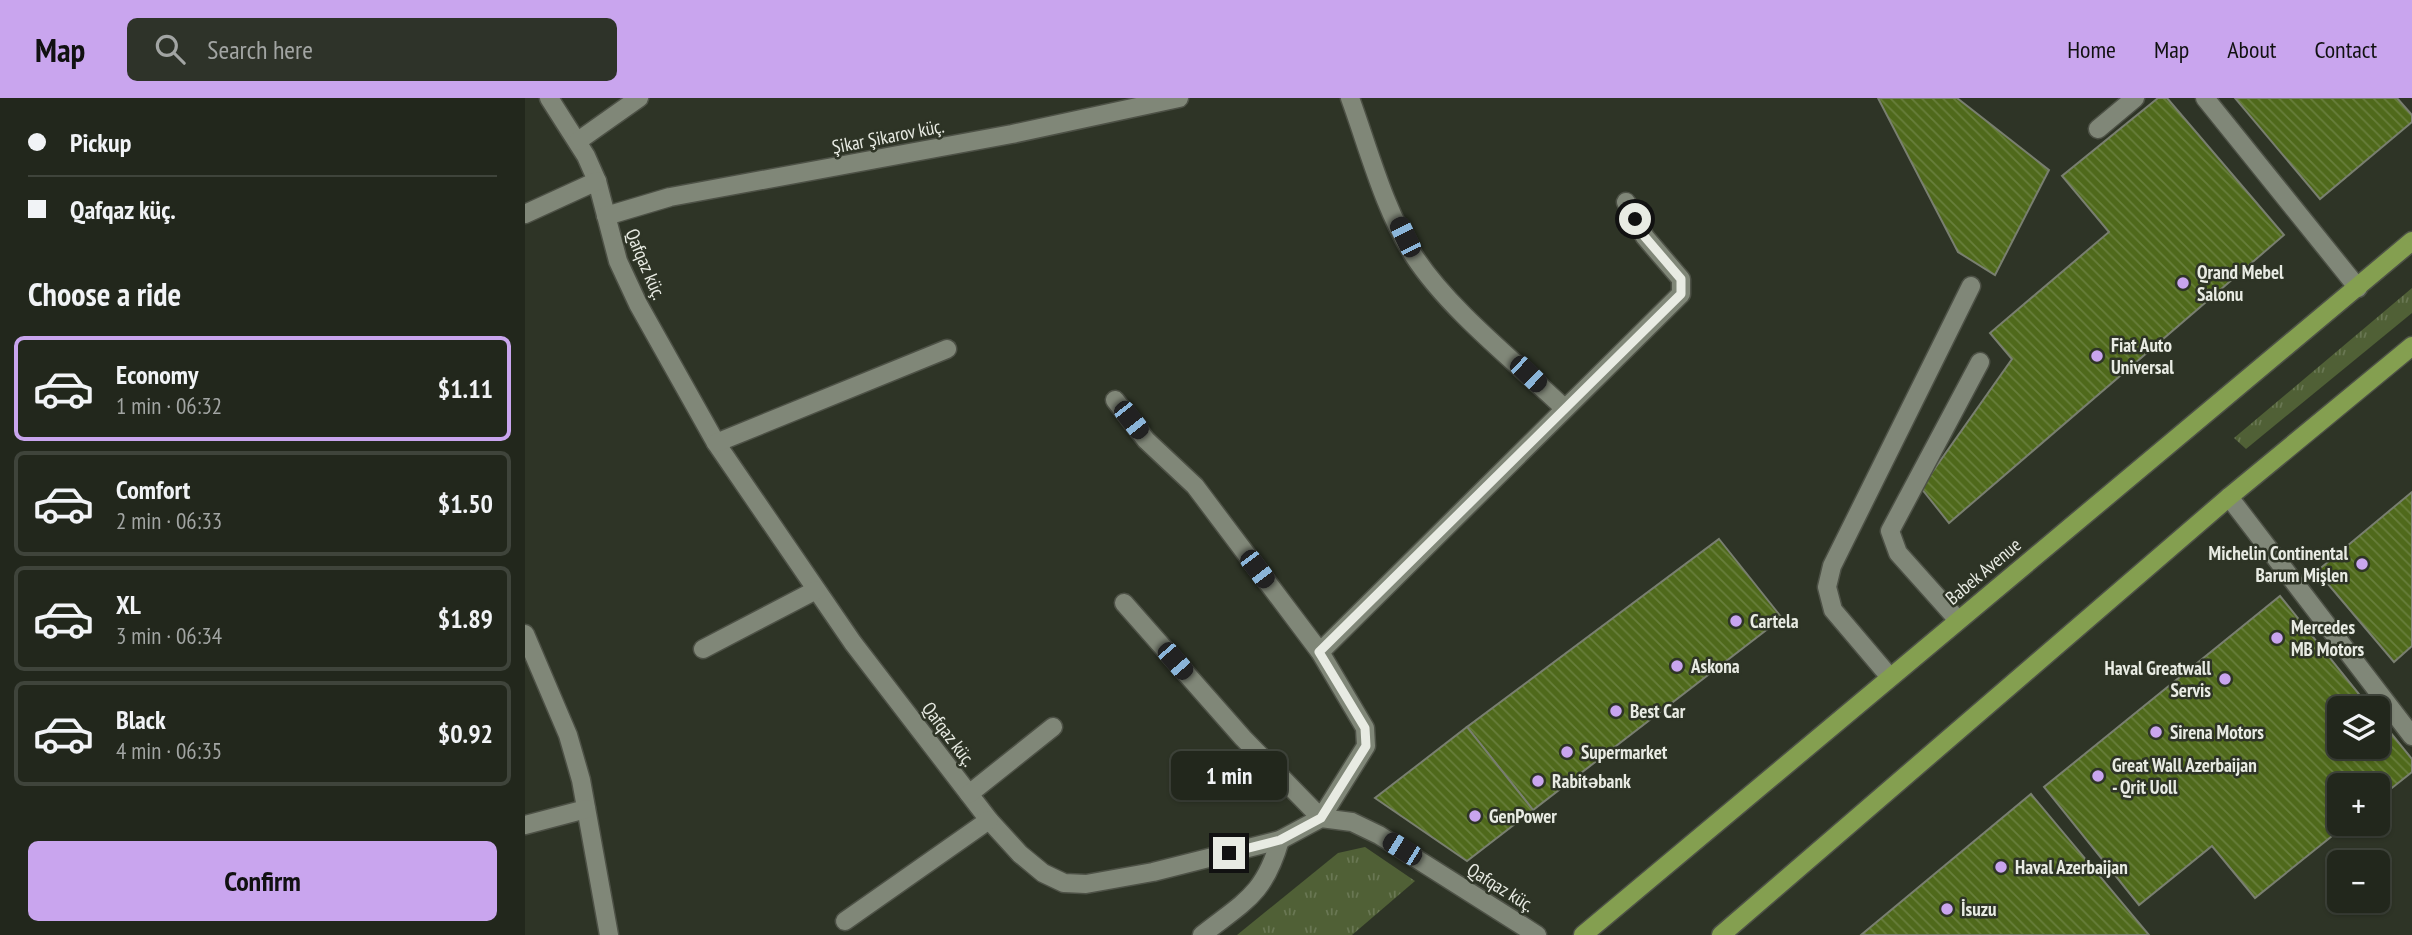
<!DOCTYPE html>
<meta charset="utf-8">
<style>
body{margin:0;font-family:"PT Sans Narrow",sans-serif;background:#2e3329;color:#f1f3f6;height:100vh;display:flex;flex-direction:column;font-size:26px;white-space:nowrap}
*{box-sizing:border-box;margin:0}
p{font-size:23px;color:#a2a5a3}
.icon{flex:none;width:38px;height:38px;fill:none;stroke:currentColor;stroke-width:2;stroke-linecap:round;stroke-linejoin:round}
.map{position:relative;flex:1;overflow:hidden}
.drawer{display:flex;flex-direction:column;background:#22271c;width:525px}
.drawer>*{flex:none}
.top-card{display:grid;align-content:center;height:154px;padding:0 28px;background:#22271c}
.fabs{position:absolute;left:1802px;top:598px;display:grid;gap:14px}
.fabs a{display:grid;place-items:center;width:63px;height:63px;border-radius:10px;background:#22271c;box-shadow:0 2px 5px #0004,0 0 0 2px #3f443b;font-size:35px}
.end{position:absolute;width:32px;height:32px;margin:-16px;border:9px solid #e8ebe3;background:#111;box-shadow:0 0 0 4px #111}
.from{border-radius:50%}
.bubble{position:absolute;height:49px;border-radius:10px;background:#22271c;box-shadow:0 2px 5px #0004,0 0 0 2px #3f443b;font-size:23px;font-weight:700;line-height:49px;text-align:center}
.car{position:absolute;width:21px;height:42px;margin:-21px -10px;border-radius:9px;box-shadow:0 0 5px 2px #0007;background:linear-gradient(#222 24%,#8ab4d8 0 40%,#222 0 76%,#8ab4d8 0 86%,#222 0)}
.top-card b{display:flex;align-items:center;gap:24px;height:66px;font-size:26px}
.top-card b+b{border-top:2px solid #3f443b}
.top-card i{width:18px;height:18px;background:#f1f3f6}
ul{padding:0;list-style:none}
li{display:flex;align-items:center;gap:21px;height:105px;margin:0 14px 10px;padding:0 14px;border:4px solid #3f443b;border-radius:10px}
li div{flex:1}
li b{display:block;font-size:26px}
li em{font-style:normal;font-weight:700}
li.current{border-color:#c9a5ee}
li>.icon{width:63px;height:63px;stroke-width:1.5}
h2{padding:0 28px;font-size:32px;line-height:84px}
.action{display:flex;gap:14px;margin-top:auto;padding:14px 28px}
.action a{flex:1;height:80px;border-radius:10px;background:#c9a5ee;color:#111;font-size:28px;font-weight:700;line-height:80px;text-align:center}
header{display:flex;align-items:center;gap:42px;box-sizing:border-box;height:98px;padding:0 35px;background:#c9a5ee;color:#111}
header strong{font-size:33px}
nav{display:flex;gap:38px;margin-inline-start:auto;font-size:24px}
.search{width:490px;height:63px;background:#2e3329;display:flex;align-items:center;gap:18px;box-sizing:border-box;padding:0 24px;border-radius:10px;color:#a2a5a3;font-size:26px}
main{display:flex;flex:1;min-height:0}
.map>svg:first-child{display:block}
.grass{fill:url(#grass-tufts)}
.building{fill:url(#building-back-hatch);stroke:#797f70;stroke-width:2}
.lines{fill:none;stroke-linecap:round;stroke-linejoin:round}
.service-casing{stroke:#4d5146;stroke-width:21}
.minor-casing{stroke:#4d5146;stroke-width:21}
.primary-casing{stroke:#4d5146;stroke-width:21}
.service{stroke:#808778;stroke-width:18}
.minor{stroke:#808778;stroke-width:18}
.primary{stroke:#849f50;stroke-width:18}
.route{stroke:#e8ebe3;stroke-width:9}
.poi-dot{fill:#c9a5ee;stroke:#2e3426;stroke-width:2.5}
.labels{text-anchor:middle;stroke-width:5;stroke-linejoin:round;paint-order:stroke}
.street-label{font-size:19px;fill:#e8ebe3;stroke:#2e3426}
.poi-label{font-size:19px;font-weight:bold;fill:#e8ebe3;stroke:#2e3426;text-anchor:start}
</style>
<header>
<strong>Map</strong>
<div class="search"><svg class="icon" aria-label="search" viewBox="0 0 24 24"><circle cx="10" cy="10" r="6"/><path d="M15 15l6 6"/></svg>Search here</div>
<nav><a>Home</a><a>Map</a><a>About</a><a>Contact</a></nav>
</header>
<main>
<section class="drawer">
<div class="top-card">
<b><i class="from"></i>Pickup</b>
<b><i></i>Qafqaz küç.</b>
</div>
<h2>Choose a ride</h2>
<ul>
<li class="current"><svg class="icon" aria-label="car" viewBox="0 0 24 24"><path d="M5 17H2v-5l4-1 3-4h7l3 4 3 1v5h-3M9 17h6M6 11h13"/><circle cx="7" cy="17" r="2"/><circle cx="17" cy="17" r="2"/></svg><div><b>Economy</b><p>1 min · 06:32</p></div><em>$1.11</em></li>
<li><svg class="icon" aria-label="car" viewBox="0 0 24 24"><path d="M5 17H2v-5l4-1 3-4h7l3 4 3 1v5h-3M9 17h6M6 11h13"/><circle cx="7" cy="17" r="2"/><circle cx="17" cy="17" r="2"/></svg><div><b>Comfort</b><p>2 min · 06:33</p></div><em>$1.50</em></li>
<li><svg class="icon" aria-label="car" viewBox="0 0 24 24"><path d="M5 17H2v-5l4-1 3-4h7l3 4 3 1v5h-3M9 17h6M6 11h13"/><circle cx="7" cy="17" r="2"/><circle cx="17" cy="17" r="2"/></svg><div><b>XL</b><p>3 min · 06:34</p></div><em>$1.89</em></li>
<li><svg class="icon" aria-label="car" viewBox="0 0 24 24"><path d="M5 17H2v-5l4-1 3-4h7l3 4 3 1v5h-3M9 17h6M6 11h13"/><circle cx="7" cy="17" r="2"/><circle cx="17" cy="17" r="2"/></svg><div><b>Black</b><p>4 min · 06:35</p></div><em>$0.92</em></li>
</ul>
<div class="action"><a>Confirm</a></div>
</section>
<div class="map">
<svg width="1887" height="837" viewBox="0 0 1887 837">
<defs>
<pattern id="grass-tufts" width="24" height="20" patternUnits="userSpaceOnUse" patternTransform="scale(1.75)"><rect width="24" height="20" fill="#506036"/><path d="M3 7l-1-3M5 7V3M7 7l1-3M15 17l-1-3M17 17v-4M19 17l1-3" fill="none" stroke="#697753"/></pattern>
<pattern id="building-back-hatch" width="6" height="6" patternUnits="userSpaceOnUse" patternTransform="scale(1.75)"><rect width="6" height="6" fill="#4f691b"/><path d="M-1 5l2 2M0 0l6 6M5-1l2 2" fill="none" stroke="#687f3c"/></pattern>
</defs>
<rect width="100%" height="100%" fill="#2e3426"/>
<g class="grass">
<polygon points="1887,190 1887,215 1721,351 1709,340"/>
<polygon points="840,749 890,783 827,837 712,837 813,755"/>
</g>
<g class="building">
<polygon points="1353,0 1432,0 1524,72 1470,177 1433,154"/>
<polygon points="1633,0 1642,0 1759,137 1424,425 1396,390 1487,261 1465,235 1584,134 1537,78"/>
<polygon points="1710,0 1872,0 1887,17 1887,24 1795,101"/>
<polygon points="1887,394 1887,548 1869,564 1792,473"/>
<polygon points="1194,441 1257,520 1008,712 942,629"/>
<polygon points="1755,498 1846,611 1815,611 1815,649 1853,649 1853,619 1887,661 1887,674 1853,701 1853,688 1815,688 1815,726 1822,726 1730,800 1687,748 1614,807 1519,689"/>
<polygon points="942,629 1008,712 942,763 850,700"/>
<polygon points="1506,696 1624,837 1336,837"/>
</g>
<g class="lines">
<g class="service-casing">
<g id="service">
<polyline points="1680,0 1833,190"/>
<polyline points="1573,31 1610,0"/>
<polyline points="1704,399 1887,638"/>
<polyline points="1432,521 1373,455 1365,433 1455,264"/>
<polyline points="1364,578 1308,512 1302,489 1307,468 1446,188"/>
</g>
</g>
<g class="minor-casing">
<g id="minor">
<polyline points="24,0 61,58 72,83 93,163 113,206 191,345 328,545 464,722 495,756 518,775 539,785 561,786 628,774 755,742 796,720 827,724 854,737 1012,837"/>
<path d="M825 0C844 52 859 111 889 158 925 213 992 265 1039 310"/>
<polyline points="53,43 114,0"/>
<polyline points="0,116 72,83"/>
<polyline points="81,118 145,99 487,36 654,0"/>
<polyline points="590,302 621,342 670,388 795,554 840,630 841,648 796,720 718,640 599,505"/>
<polyline points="191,345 422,251"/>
<polyline points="0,536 43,637 56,682 84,837"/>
<polyline points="178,551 291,492"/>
<polyline points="795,554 1156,196 1156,181 1120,139 1101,104"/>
<polyline points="444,696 528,629"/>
<polyline points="0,727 61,711"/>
<polyline points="320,823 464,722"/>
<path d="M677 837C720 803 739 797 755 742"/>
</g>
</g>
<g class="primary-casing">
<g id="primary">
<polyline points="1058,837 1887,143"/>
<polyline points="1196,837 1704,399 1887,248"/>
</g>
</g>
<use href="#service" class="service"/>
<use href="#minor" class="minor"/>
<use href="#primary" class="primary"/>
</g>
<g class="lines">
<polyline class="route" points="704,755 755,742 796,720 841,648 840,630 794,554 1156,196 1156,181 1120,139 1110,121"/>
</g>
<g class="poi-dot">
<circle cx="1658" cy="185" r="7"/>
<circle cx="1572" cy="258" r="7"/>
<circle cx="1837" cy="466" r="7"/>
<circle cx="1211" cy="523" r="7"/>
<circle cx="1752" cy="540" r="7"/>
<circle cx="1152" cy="568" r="7"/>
<circle cx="1700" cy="581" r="7"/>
<circle cx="1091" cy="613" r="7"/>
<circle cx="1631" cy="634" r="7"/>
<circle cx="1042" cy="654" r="7"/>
<circle cx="1573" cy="678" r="7"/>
<circle cx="1013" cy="683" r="7"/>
<circle cx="950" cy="718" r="7"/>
<circle cx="1476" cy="769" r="7"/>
<circle cx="1422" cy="811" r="7"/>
</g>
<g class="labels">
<g class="street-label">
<text transform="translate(363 38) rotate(-11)" y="7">Şikar Şikarov küç.</text>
<text transform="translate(121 166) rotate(67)" y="7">Qafqaz küç.</text>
<text transform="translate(1458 473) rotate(-40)" y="7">Babek Avenue</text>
<text transform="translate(424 636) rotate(53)" y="7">Qafqaz küç.</text>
<text transform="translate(976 789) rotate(32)" y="7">Qafqaz küç.</text>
</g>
<g class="poi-label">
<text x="1672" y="181">Qrand Mebel<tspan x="1672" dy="22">Salonu</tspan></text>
<text x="1586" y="254">Fiat Auto<tspan x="1586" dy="22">Universal</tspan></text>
<text x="1823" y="462" text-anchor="end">Michelin Continental<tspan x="1823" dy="22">Barum Mişlen</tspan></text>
<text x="1225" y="530">Cartela</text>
<text x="1766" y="536">Mercedes<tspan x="1766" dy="22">MB Motors</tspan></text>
<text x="1166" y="575">Askona</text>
<text x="1686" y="577" text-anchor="end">Haval Greatwall<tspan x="1686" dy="22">Servis</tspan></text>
<text x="1105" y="620">Best Car</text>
<text x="1645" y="641">Sirena Motors</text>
<text x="1056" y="661">Supermarket</text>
<text x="1587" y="674">Great Wall Azerbaijan<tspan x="1587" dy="22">- Qrit Uoll</tspan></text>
<text x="1027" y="690">Rabitəbank</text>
<text x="964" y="725">GenPower</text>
<text x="1490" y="776">Haval Azerbaijan</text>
<text x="1436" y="818">İsuzu</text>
</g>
</g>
</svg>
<div class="fabs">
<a><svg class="icon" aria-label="layers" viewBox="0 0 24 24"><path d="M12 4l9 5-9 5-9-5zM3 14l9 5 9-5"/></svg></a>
<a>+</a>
<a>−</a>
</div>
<i class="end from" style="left:1110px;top:121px"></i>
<i class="end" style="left:704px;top:755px"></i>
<div class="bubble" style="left:646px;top:653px;width:116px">1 min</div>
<i class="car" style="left:880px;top:139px;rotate:334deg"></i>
<i class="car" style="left:1003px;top:276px;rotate:134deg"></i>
<i class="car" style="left:606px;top:322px;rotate:142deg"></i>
<i class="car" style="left:732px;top:471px;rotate:143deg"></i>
<i class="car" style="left:650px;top:563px;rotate:139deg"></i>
<i class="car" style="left:877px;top:751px;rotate:302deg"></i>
</div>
</main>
